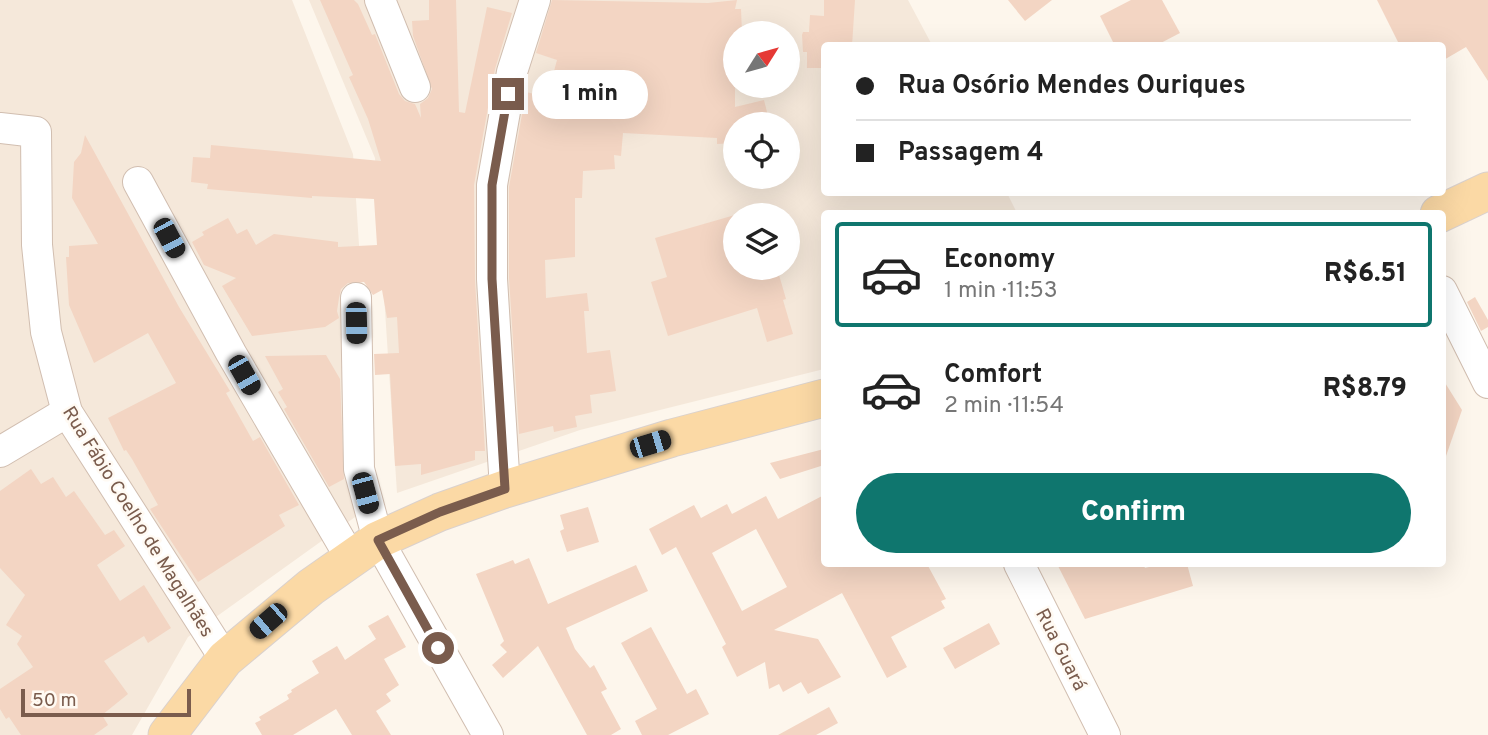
<!DOCTYPE html>
<meta charset="utf-8">
<style>
body{margin:0;font-family:Overpass,sans-serif;background:#f6f6f6;color:#222;height:100vh;display:flex;flex-direction:column;font-size:26px;white-space:nowrap}
*{box-sizing:border-box;margin:0}
p{font-size:23px;color:#767676}
.icon{flex:none;width:38px;height:38px;fill:none;stroke:currentColor;stroke-width:2;stroke-linecap:round;stroke-linejoin:round}
.map{position:relative;flex:1;overflow:hidden}
.sheet{position:absolute;left:821px;top:210px;width:625px;height:357px;display:flex;flex-direction:column;background:#fff;border-radius:7px;box-shadow:0 7px 28px #0002}
.sheet>*{flex:none}
.guide{position:absolute;left:821px;top:42px;width:625px;height:154px;border-radius:7px;box-shadow:0 7px 28px #0002;display:grid;align-content:center;height:154px;padding:0 35px;background:#fff}
.needle{width:46px;rotate:53deg}
.fabs{position:absolute;left:723px;top:21px;display:grid;gap:14px}
.fabs a{display:grid;place-items:center;width:77px;height:77px;border-radius:50%;background:#fff;box-shadow:0 7px 28px #0002;font-size:35px}
.scale{position:absolute;left:21px;bottom:18px;width:170px;box-sizing:border-box;padding-left:7px;border:4px solid #7a5c4d;border-top:0;font-size:19px;line-height:24px;white-space:nowrap;color:#7a5c4d;-webkit-text-stroke:5px #fffaf3;paint-order:stroke}
.end{position:absolute;width:32px;height:32px;margin:-16px;border:9px solid #7a5c4d;background:#fff;box-shadow:0 0 0 4px #fff}
.from{border-radius:50%}
.bubble{position:absolute;height:49px;border-radius:24px;background:#fff;box-shadow:0 7px 28px #0002;font-size:23px;font-weight:800;line-height:49px;text-align:center}
.car{position:absolute;width:21px;height:42px;margin:-21px -10px;border-radius:9px;box-shadow:0 0 5px 2px #0007;background:linear-gradient(#222 24%,#8ab4d8 0 40%,#222 0 76%,#8ab4d8 0 86%,#222 0)}
.guide b{display:flex;align-items:center;gap:24px;height:66px;font-size:26px}
.guide b+b{border-top:2px solid #e0e0e0}
.guide i{width:18px;height:18px;background:#222}
ul{padding:12px 0 0;list-style:none}
li{display:flex;align-items:center;gap:21px;height:105px;margin:0 14px 10px;padding:0 21px;border:4px solid transparent;border-radius:7px}
li div{flex:1}
li b{display:block;font-size:26px}
li em{font-style:normal;font-weight:800}
li.on{border-color:#0f766e}
li>.icon{width:63px;height:63px;stroke-width:1.5}
.primary-button{display:flex;gap:14px;margin-top:auto;padding:14px 35px}
.primary-button a{flex:1;height:80px;border-radius:42px;background:#0f766e;color:#fff;font-size:28px;font-weight:800;line-height:80px;text-align:center}
.map>svg:first-child{display:block}
.residential{fill:#f5e8da;fill-rule:evenodd}
.building{fill:#f3d5c3;fill-rule:evenodd}
.lines{fill:none;stroke-linecap:round;stroke-linejoin:round}
.minor-casing{stroke:#d1beb0;stroke-width:32}
.major-casing{stroke:#dad1cd;stroke-width:39}
.minor{stroke:#fff;stroke-width:30}
.major{stroke:#fbd9a5;stroke-width:37}
.route{stroke:#7a5c4d;stroke-width:9}
.labels{text-anchor:middle;stroke-width:5;stroke-linejoin:round;paint-order:stroke}
.street-label{font-size:19px;fill:#7a5c4d;stroke:#fffaf3}
</style>
<div class="map">
<svg width="1488" height="735" viewBox="0 0 1488 735">
<rect width="100%" height="100%" fill="#fdf6ec"/>
<g class="residential">
<polygon points="0,0 292,0 353,154 376,502 188,637 132,735 0,735"/>
<path d="M309 0H908L932 45 824 46V192L1007 193 1017 213 824 214V369L580 430 397 493 375 158ZM735 33H788V86H735ZM735 124H788V177H735ZM735 215H788V268H735Z"/>
</g>
<g class="building">
<polygon points="320,0 354,0 358,4 372,35 375,34 399,94 405,101 415,104 421,118 420,104 428,98 432,89 413,36 412,21 429,20 429,0 456,0 459,112 465,113 487,7 512,13 495,69 474,185 475,280 485,451 475,451 475,460 421,475 421,464 395,466 390,374 375,375 374,354 399,353 397,317 387,318 382,290 373,295 364,282 348,283 341,289 339,298 337,311 339,318 325,327 252,336 222,286 236,278 204,265 192,242 204,235 202,232 228,218 237,234 247,229 256,245 274,234 338,242 338,247 377,245 374,199 312,196 312,198 207,189 208,184 191,182 193,157 210,158 211,145 381,161 368,119 349,77 353,75"/>
<polygon points="552,0 708,3 737,0 735,9 741,9 742,33 735,33 735,107 764,100 770,124 735,124 735,143 717,144 717,138 623,133 621,156 614,155 615,169 583,171 582,198 575,198 575,257 545,260 546,298 587,293 589,311 584,311 587,353 610,350 616,391 590,395 592,413 575,416 577,427 554,432 553,426 519,434 509,278 509,187 526,92 547,97 557,60 536,53"/>
<polygon points="824,0 855,0 852,46 824,46 824,68 807,68 807,52 803,52 802,35 803,32 809,32 810,15 824,16"/>
<polygon points="1008,0 1052,0 1025,21"/>
<polygon points="1131,0 1162,0 1180,33 1155,46 1115,46 1100,16"/>
<polygon points="1377,0 1488,0 1488,81 1466,47 1442,61 1442,46 1400,46"/>
<polygon points="85,135 179,307 230,391 226,393 253,441 260,437 299,505 279,515 285,526 198,582 150,509 158,505 132,459 126,450 124,451 108,418 176,383 148,333 94,363 69,305 66,257 69,257 69,246 98,244 72,198 74,162 81,153"/>
<polygon points="735,215 735,268 777,268 786,299 783,300 793,334 767,342 757,308 668,336 651,282 667,277 655,238"/>
<polygon points="1475,297 1488,320 1488,327 1481,331 1467,302"/>
<polygon points="326,355 340,379 344,479 329,487 284,409 287,407 278,392 283,389 265,356"/>
<polygon points="1442,378 1462,410 1445,459 1442,458"/>
<polygon points="824,449 824,465 780,479 770,463"/>
<polygon points="31,469 41,484 53,477 66,497 74,491 105,535 114,530 125,546 97,565 120,601 144,585 171,628 148,643 144,636 104,661 128,694 102,715 108,725 94,735 21,735 9,717 6,719 0,709 0,689 33,667 17,644 22,636 6,625 25,595 0,568 0,491"/>
<path d="M824 495V564H927L946 599 941 601 945 608 891 637 907 667 887 678 842 593 774 630 818 639 841 677 808 694 801 682 783 692 779 684 769 689 765 662 737 677 722 647 726 644 676 547 662 555 649 529 694 505 701 518 727 504 732 514 766 496 778 519ZM756 529 787 587 742 611 712 553Z"/>
<polygon points="588,507 599,542 567,552 560,531 564,529 560,515"/>
<polygon points="529,558 548,604 636,565 648,591 566,628 575,649 590,668 594,665 607,689 601,692 621,729 611,735 587,735 538,646 503,678 492,665 507,652 500,645 504,641 476,574 513,560 515,564"/>
<polygon points="1057,564 1143,564 1145,568 1161,564 1187,564 1193,586 1085,619"/>
<polygon points="388,615 406,647 384,659 399,685 386,694 391,701 376,711 391,735 352,735 336,709 293,735 262,735 255,723 261,720 259,717 289,699 287,695 292,692 291,690 319,673 312,661 337,646 345,660 376,639 368,626"/>
<polygon points="989,623 1000,644 955,669 943,648"/>
<polygon points="651,627 687,694 696,689 709,714 668,735 642,735 635,721 657,709 621,643"/>
<polygon points="829,707 838,723 816,735 778,735"/>
</g>
<g class="lines">
<g class="minor-casing">
<g id="minor">
<polyline points="380,0 415,87"/>
<polyline points="0,128 36,132 37,245 46,332 67,412 225,659"/>
<polyline points="138,182 231,353 350,557"/>
<polyline points="1442,291 1488,383"/>
<polyline points="356,298 359,469 378,540 488,735"/>
<polyline points="0,452 67,412"/>
<polyline points="505,489 492,279 492,185 512,72 535,0"/>
<polyline points="1019,564 1105,735"/>
</g>
</g>
<g class="major-casing">
<g id="major">
<polyline points="1439,214 1488,191"/>
<polyline points="167,735 225,659 311,587 378,540 440,512 505,489 672,438 824,398"/>
</g>
</g>
<use href="#minor" class="minor"/>
<use href="#major" class="major"/>
</g>
<g class="lines">
<polyline class="route" points="438,648 378,540 440,512 505,489 492,279 492,185 508,94"/>
</g>
<g class="labels">
<g class="street-label">
<text transform="translate(139 521) rotate(58)" y="7">Rua Fábio Coelho de Magalhães</text>
<text transform="translate(1062 649) rotate(63)" y="7">Rua Guará</text>
</g>
</g>
</svg>
<div class="fabs">
<a><svg class="needle" viewBox="-14 -14 28 28"><path d="M0-13l5 13h-10z" fill="#e53935"/><path d="M0 13l5-13h-10z" fill="#767676"/></svg></a>
<a><svg class="icon" aria-label="locate" viewBox="0 0 24 24"><circle cx="12" cy="12" r="6"/><path d="M12 2v4M12 18v4M2 12h4M18 12h4"/></svg></a>
<a><svg class="icon" aria-label="layers" viewBox="0 0 24 24"><path d="M12 4l9 5-9 5-9-5zM3 14l9 5 9-5"/></svg></a>
</div>
<div class="scale">50 m</div>
<i class="end from" style="left:438px;top:648px"></i>
<i class="end" style="left:508px;top:94px"></i>
<div class="bubble" style="left:532px;top:70px;width:116px">1 min</div>
<i class="car" style="left:169px;top:238px;rotate:152deg"></i>
<i class="car" style="left:356px;top:323px;rotate:179deg"></i>
<i class="car" style="left:244px;top:375px;rotate:150deg"></i>
<i class="car" style="left:650px;top:444px;rotate:73deg"></i>
<i class="car" style="left:365px;top:493px;rotate:165deg"></i>
<i class="car" style="left:268px;top:621px;rotate:229deg"></i>
<div class="guide">
<b><i class="from"></i>Rua Osório Mendes Ouriques</b>
<b><i></i>Passagem 4</b>
</div>
<section class="sheet">
<ul>
<li class="on"><svg class="icon" aria-label="car" viewBox="0 0 24 24"><path d="M5 17H2v-5l4-1 3-4h7l3 4 3 1v5h-3M9 17h6M6 11h13"/><circle cx="7" cy="17" r="2"/><circle cx="17" cy="17" r="2"/></svg><div><b>Economy</b><p>1 min · 11:53</p></div><em>R$6.51</em></li>
<li><svg class="icon" aria-label="car" viewBox="0 0 24 24"><path d="M5 17H2v-5l4-1 3-4h7l3 4 3 1v5h-3M9 17h6M6 11h13"/><circle cx="7" cy="17" r="2"/><circle cx="17" cy="17" r="2"/></svg><div><b>Comfort</b><p>2 min · 11:54</p></div><em>R$8.79</em></li>
</ul>
<div class="primary-button"><a>Confirm</a></div>
</section>
</div>
